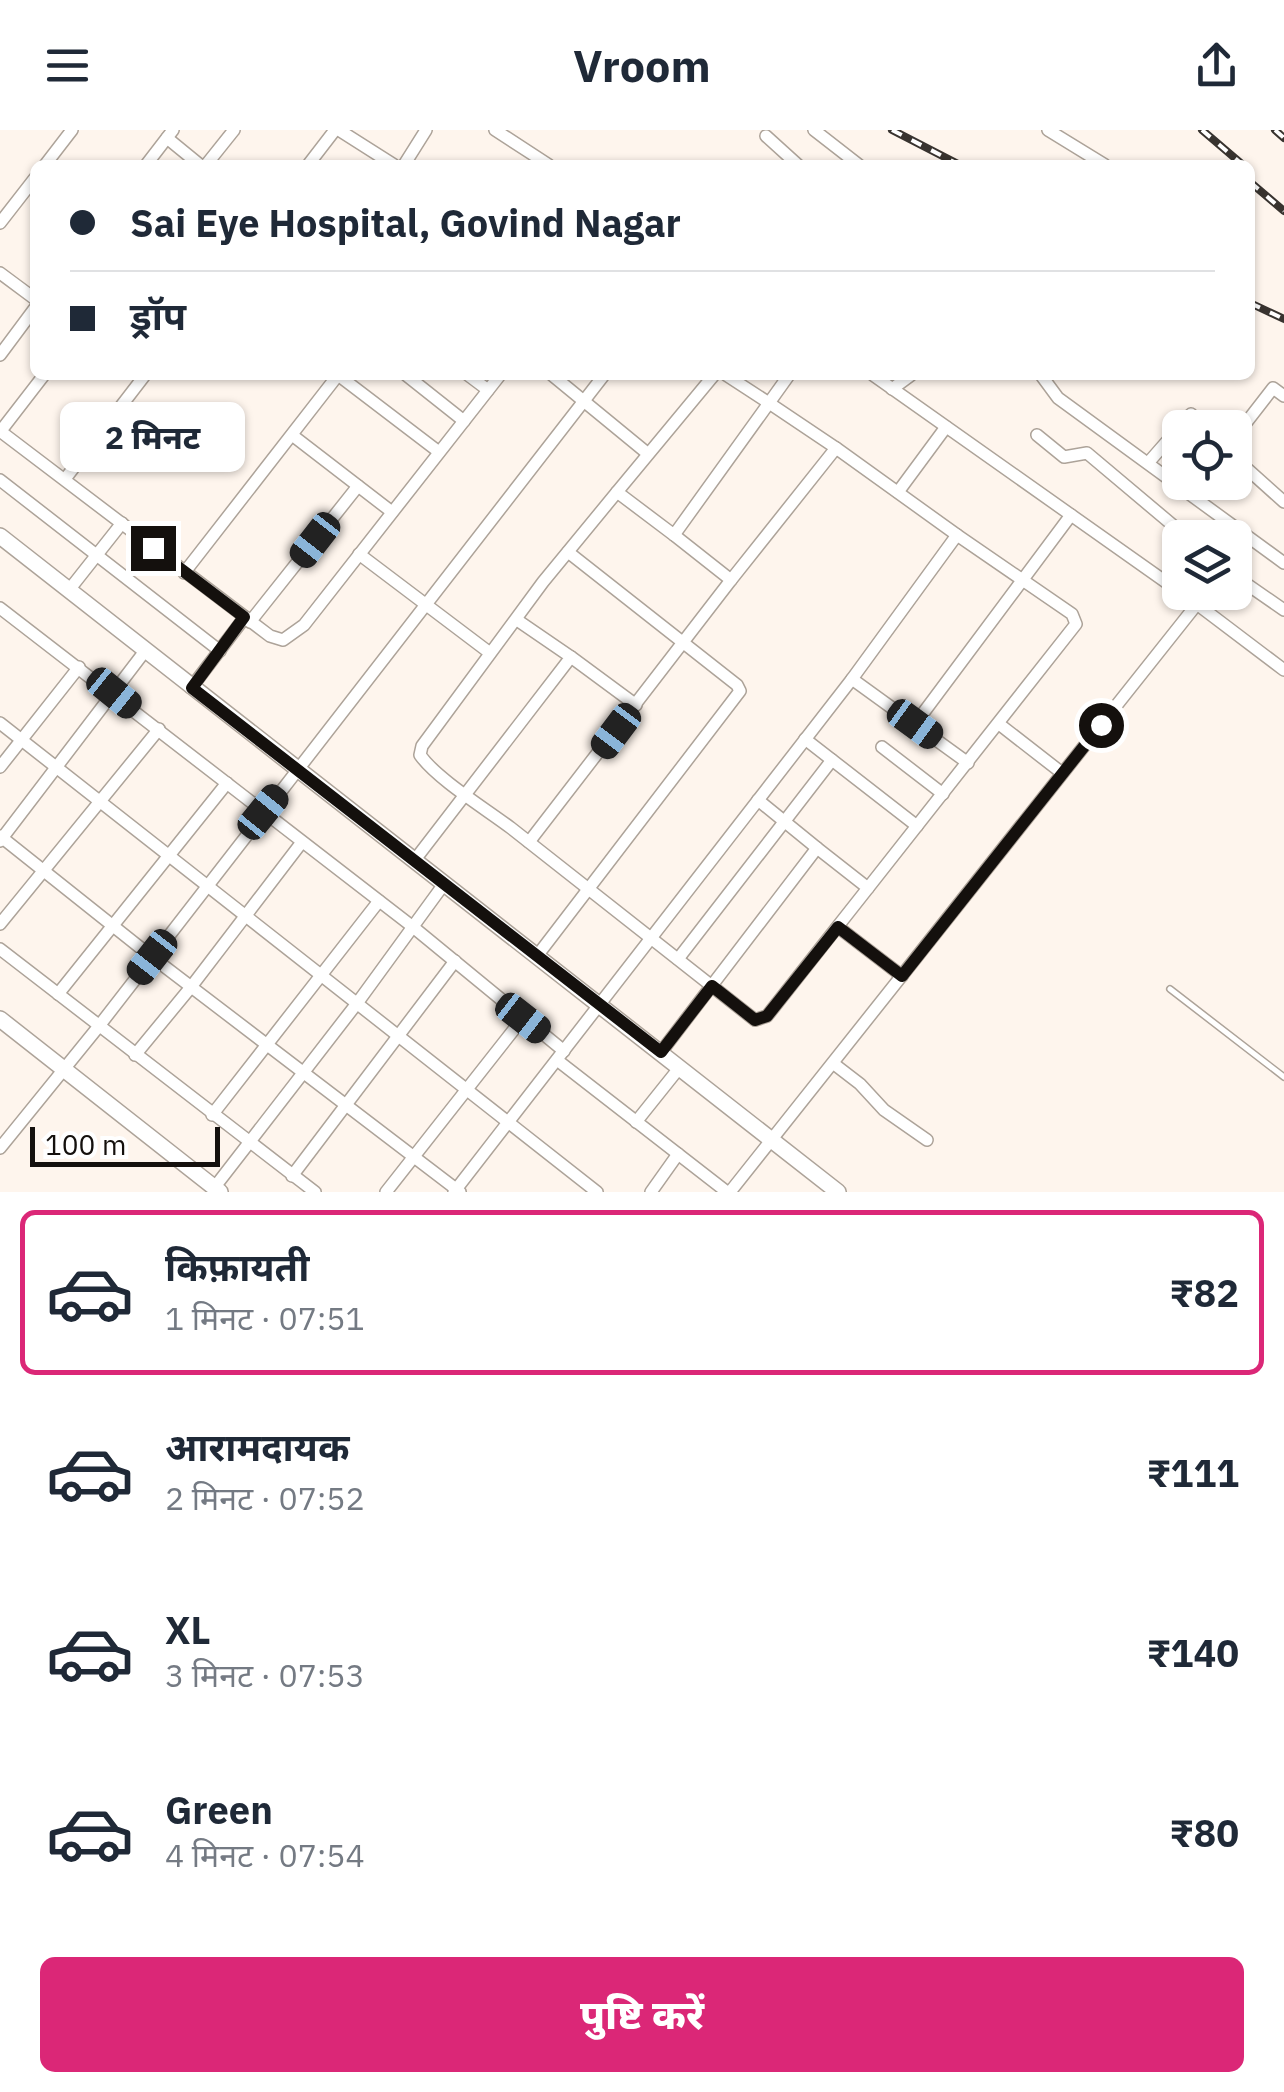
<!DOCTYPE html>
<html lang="hi">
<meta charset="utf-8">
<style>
body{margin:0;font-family:"IBM Plex Sans","Noto Sans Devanagari",sans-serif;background:#f6f6f7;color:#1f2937;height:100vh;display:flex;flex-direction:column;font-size:38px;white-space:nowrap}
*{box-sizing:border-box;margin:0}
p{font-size:32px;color:#747a83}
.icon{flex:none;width:55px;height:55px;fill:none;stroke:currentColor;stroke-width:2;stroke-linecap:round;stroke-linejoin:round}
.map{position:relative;height:1062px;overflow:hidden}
.sheet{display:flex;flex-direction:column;background:#fff;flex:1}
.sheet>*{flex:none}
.banner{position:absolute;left:30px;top:30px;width:1225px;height:220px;border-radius:15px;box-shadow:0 2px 8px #0004;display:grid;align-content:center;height:220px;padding:0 40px;background:#fff}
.fabs{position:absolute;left:1162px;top:280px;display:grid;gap:20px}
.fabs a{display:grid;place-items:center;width:90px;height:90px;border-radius:15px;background:#fff;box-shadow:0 2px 8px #0004;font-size:50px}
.scale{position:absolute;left:30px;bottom:25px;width:190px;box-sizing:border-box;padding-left:10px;border:5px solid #14100d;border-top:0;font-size:28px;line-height:35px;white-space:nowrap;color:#14100d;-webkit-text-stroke:8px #fff;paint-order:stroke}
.end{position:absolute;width:45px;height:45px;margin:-22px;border:12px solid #14100d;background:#fff;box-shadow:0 0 0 5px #fff}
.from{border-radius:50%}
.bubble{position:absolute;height:70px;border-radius:15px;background:#fff;box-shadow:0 2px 8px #0004;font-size:32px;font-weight:800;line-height:70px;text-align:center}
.car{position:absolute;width:30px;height:60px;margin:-30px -15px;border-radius:12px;box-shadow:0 0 8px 2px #0007;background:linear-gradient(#222 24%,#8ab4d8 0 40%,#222 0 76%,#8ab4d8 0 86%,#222 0)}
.banner b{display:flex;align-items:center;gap:35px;height:95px;font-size:38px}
.banner b+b{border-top:2px solid #e0e1e3}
.banner i{width:25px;height:25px;background:#1f2937}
ul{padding:18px 0 0;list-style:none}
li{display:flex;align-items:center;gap:30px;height:165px;margin:0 20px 15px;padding:0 20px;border:5px solid transparent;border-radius:15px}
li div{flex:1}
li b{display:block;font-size:38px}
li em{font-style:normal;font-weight:800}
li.active{border-color:#db2777}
li>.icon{width:90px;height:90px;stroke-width:1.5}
.cta{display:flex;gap:20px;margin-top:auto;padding:20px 40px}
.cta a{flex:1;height:115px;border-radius:15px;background:#db2777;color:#fff;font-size:40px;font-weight:800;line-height:115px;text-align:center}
header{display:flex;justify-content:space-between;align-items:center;height:130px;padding:0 40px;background:#fff;font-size:45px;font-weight:800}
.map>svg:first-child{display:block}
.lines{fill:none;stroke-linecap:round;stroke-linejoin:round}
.lane-casing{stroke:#ada399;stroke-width:8}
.street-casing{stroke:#ada399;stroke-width:14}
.secondary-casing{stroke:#ada399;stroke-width:18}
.lane{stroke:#fff;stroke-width:5}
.street{stroke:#fff;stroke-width:11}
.secondary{stroke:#fff;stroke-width:15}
.rail-casing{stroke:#38332f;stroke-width:8}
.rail{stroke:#fff;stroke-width:4;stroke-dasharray:11;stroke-linecap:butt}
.route{stroke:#14100d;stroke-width:12}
</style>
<header><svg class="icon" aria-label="menu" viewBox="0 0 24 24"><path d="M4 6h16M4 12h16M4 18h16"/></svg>Vroom<svg class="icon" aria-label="share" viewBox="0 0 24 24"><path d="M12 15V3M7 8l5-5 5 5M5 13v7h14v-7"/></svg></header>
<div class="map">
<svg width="1284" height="1062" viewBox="0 0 1284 1062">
<rect width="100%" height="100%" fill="#fef5ed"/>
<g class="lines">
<g class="lane-casing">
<polyline id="lane" points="1170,859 1284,947"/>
</g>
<g class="street-casing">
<g id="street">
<polyline points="339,0 394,35"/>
<polyline points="495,0 549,35"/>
<polyline points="814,0 859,35"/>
<polyline points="1048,0 1105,35"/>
<polyline points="766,6 798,35"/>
<polyline points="167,8 200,35"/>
<polyline points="45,35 72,0"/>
<polyline points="146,35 173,0"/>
<polyline points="206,35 234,0"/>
<polyline points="308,35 335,0"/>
<polyline points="404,35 426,0"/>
<polyline points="0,93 35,48"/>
<polyline points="0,143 35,169"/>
<polyline points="0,225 35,178"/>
<polyline points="338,245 439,322"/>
<polyline points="406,245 464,291"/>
<polyline points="468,245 488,260"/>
<polyline points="552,245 647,323"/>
<polyline points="714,245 617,362 674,405 769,273 726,245"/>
<polyline points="789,245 769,273 836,318"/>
<polyline points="873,245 1180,462"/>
<polyline points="1041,245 1058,268 1284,433"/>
<polyline points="892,259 911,245"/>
<polyline points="0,301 270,506 283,510 304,495 500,245"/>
<polyline points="0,302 44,245"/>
<polyline points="292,305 392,382"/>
<polyline points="1037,305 1064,327 1087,323 1188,408"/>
<polyline points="1235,307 1273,258 1284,266"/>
<polyline points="1235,328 1284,372"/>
<polyline points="1148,333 1191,284 1204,298"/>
<polyline points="65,349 145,245"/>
<polyline points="0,350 220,521"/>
<path d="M617 362 543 452 422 616 420 625C437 649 486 679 511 698 592 762 673 826 755 890L767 886 868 758 817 718 661 922"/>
<polyline points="898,362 946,297"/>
<polyline points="359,424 490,523"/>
<polyline points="184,443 338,245"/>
<polyline points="1235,446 1284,480"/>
<polyline points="731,450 836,318 957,405"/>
<polyline points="69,460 122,393"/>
<polyline points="1181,462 1284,540"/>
<polyline points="0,478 413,797 564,921"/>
<polyline points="250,492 358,356"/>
<polyline points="571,527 636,575"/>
<polyline points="852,549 968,633"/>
<polyline points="191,558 245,487"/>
<polyline points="0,593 597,1062"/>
<polyline points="915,594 1071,385"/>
<polyline points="999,594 1062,643"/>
<polyline points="805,609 917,696"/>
<polyline points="882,617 943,664"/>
<polyline points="0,637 79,537"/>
<polyline points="758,670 817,718"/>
<polyline points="0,706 152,827 460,1062"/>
<polyline points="0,711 145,521"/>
<polyline points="529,712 731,450 674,405"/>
<polyline points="414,731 571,527 517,490"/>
<polyline points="0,794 159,599"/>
<polyline points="838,797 902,846"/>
<polyline points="0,819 315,1062"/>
<polyline points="537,826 740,561 737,555 568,422"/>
<polyline points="678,829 832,630"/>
<polyline points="58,864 227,653"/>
<polyline points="135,925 191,857 302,712"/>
<polyline points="557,930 727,1062"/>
<polyline points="834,934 860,954 884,980 927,1010"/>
<polyline points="212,985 379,771"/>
<polyline points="636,992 680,937"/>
<polyline points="0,1018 99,896 604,245"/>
<polyline points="292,1046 455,831"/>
<polyline points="214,1058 358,872 444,754"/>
<polyline points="386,1062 523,888"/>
<polyline points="454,1062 852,549 957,405 1072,484 1076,494 868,758"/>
<polyline points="651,1062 678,1024"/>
<polyline points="730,1062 1197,474"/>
</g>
</g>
<g class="secondary-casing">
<g id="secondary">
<polyline points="0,406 838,1062"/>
<polyline points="0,889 220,1062"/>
</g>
</g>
<use href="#lane" class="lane"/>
<use href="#street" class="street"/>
<use href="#secondary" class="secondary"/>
<g class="rail-casing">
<g id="rail">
<polyline points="892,0 960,35"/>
<polyline points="1202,0 1243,35"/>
<polyline points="1275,0 1284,8"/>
<polyline points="1250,52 1284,81"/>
<polyline points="1250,173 1284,189"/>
</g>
</g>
<use href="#rail" class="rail"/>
</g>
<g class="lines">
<polyline class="route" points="153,418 244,487 192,558 661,922 712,856 755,890 767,886 838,797 902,846 1101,595"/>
</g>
</svg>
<div class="fabs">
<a><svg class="icon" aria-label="locate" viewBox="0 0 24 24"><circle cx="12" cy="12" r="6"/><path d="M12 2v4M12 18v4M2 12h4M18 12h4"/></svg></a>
<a><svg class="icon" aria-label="layers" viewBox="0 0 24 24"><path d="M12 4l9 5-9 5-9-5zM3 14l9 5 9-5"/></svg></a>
</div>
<div class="scale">100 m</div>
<i class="end from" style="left:1101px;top:595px"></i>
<i class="end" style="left:153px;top:418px"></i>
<div class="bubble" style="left:60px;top:272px;width:185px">2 मिनट</div>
<i class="car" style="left:315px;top:410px;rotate:218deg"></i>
<i class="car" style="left:114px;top:563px;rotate:129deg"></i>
<i class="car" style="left:915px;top:594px;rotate:126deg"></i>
<i class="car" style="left:616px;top:601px;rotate:217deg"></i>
<i class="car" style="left:263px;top:682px;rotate:39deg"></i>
<i class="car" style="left:152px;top:827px;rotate:218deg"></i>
<i class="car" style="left:523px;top:888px;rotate:128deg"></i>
<div class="banner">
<b><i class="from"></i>Sai Eye Hospital, Govind Nagar</b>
<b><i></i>ड्रॉप</b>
</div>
</div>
<section class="sheet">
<ul>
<li class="active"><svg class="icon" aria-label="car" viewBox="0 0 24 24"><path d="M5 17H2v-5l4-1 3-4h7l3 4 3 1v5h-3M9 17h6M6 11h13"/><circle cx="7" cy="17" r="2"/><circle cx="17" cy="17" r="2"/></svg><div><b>किफ़ायती</b><p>1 मिनट · 07:51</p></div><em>₹82</em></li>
<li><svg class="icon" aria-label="car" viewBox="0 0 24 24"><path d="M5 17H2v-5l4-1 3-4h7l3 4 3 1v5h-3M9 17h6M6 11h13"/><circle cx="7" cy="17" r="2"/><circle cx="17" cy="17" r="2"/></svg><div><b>आरामदायक</b><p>2 मिनट · 07:52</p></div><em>₹111</em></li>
<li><svg class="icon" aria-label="car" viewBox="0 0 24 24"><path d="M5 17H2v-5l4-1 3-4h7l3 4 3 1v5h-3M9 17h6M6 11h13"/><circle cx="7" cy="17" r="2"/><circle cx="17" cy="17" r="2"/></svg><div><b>XL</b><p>3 मिनट · 07:53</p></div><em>₹140</em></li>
<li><svg class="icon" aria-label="car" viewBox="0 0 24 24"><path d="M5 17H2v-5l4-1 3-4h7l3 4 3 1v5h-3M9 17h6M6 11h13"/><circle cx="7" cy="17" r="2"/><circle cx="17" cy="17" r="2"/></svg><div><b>Green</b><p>4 मिनट · 07:54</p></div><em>₹80</em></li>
</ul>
<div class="cta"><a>पुष्टि करें</a></div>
</section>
